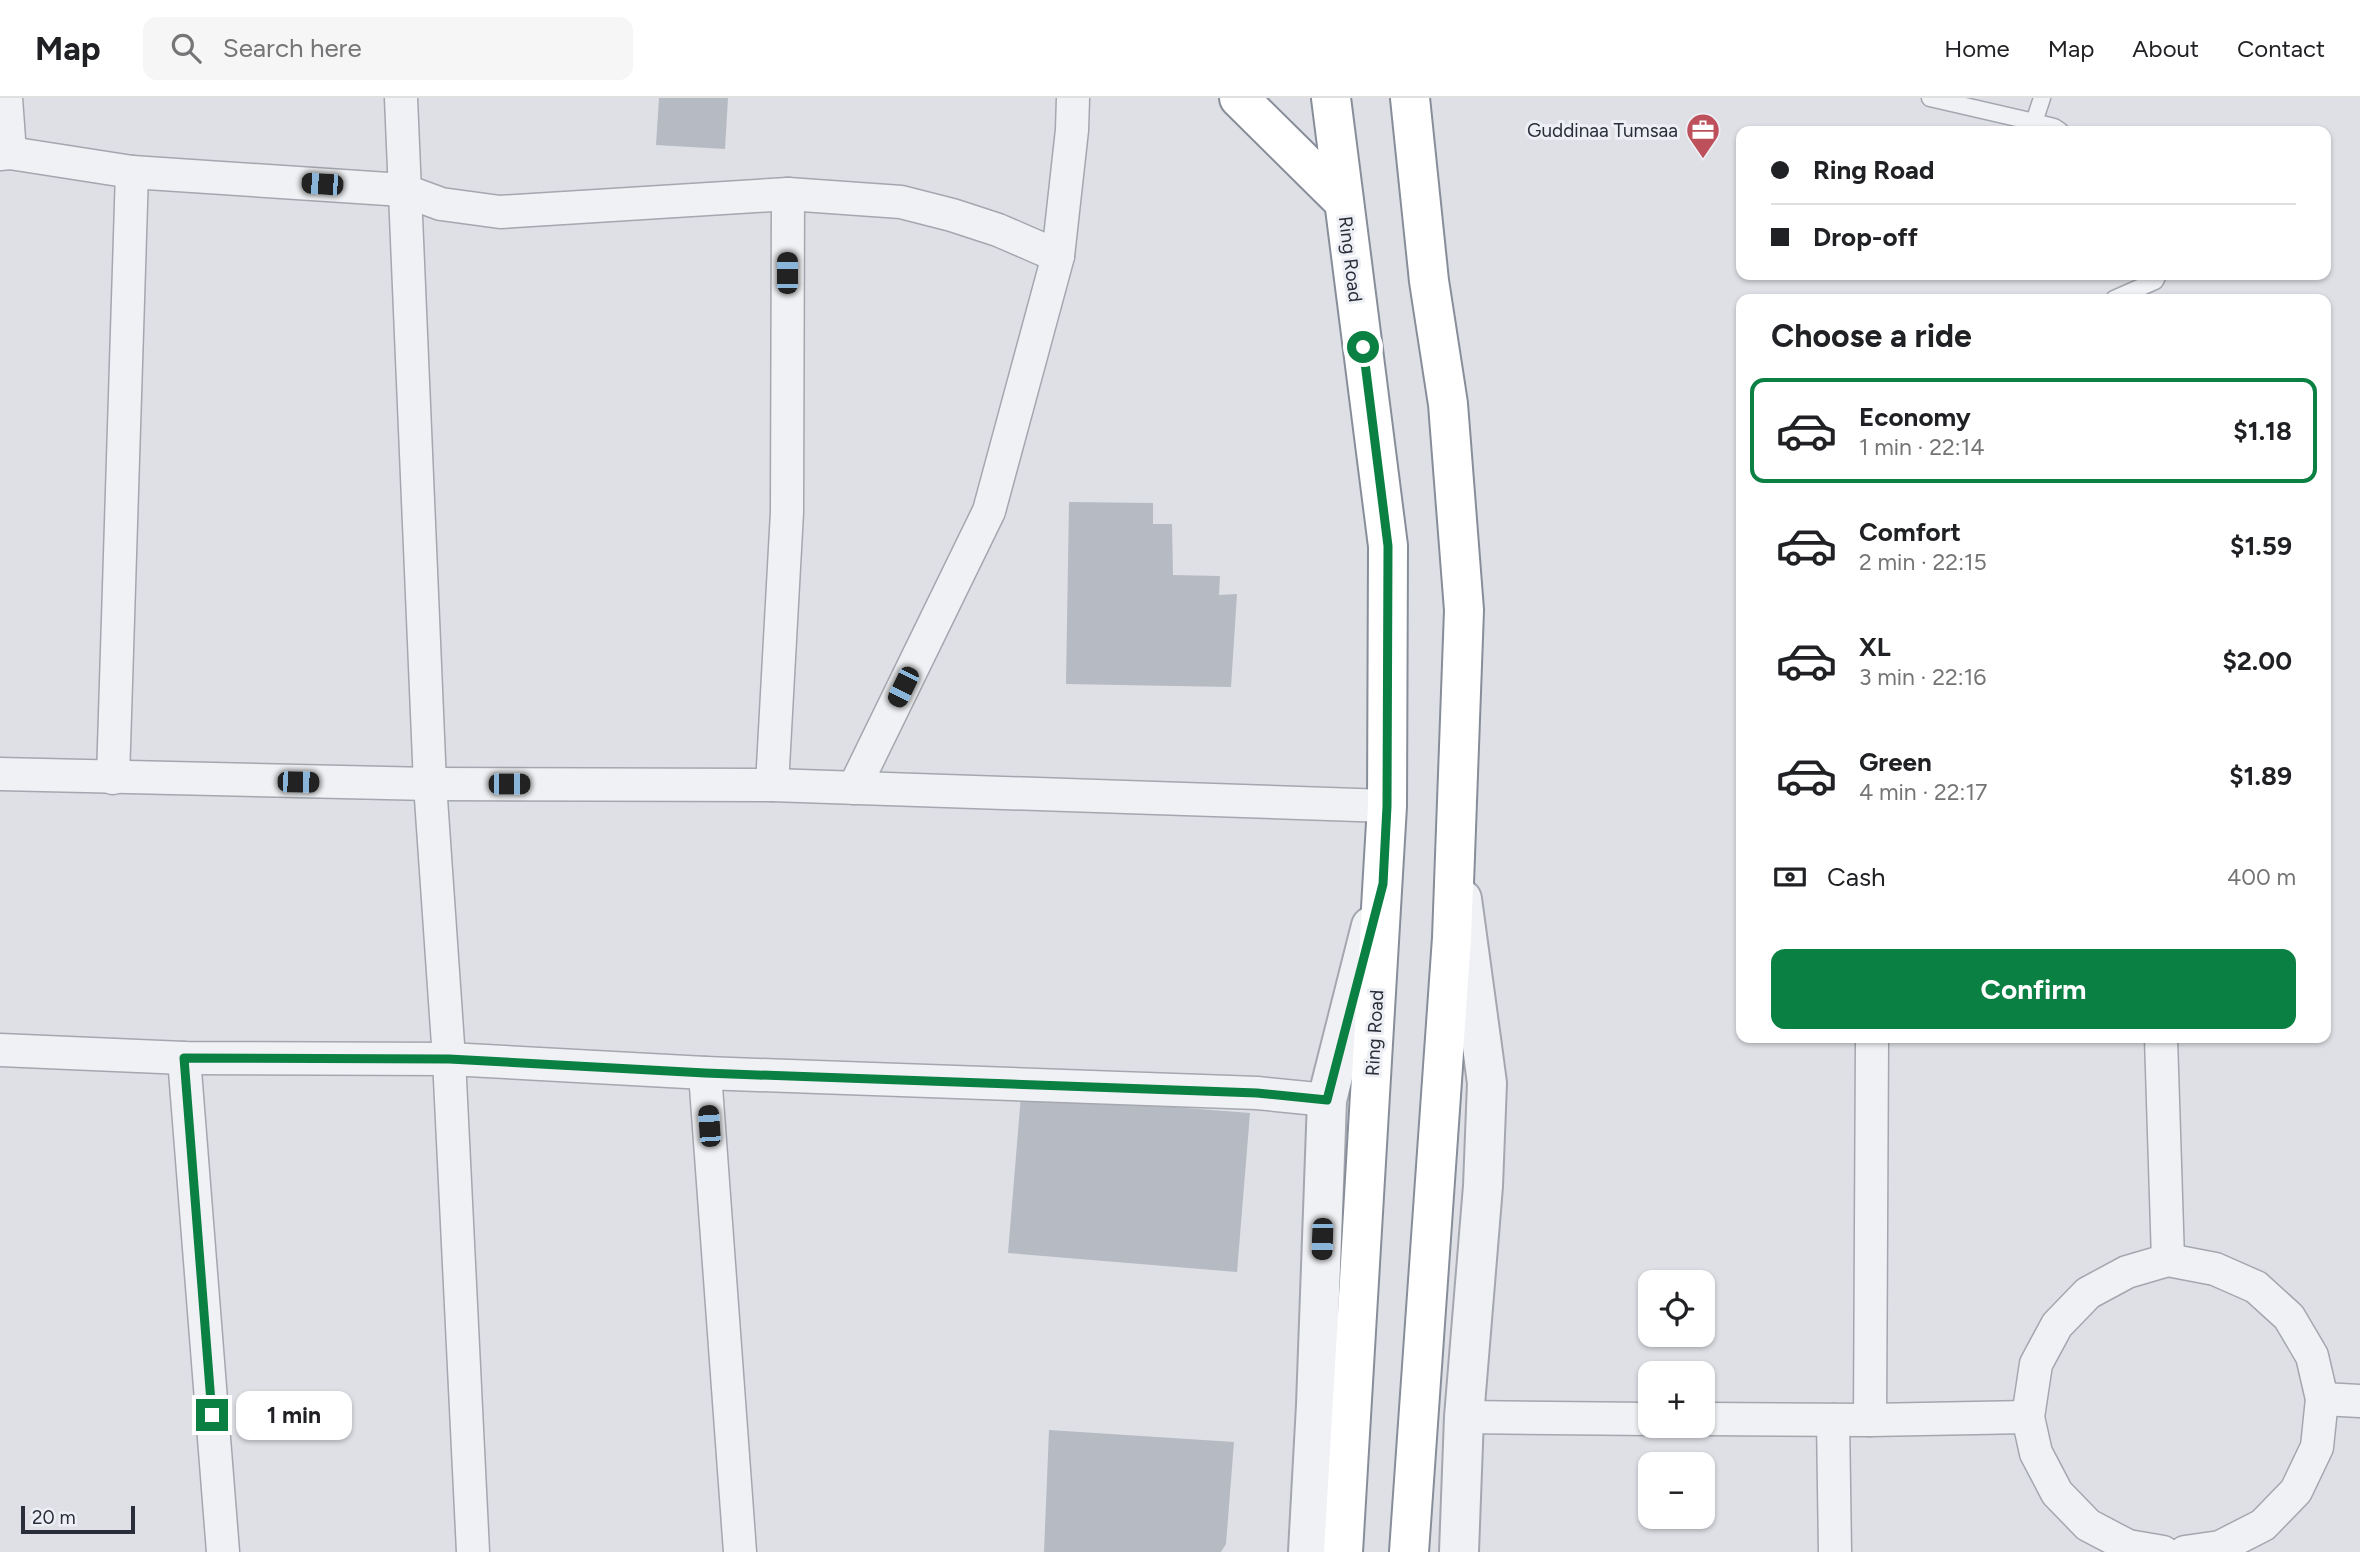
<!DOCTYPE html>
<meta charset="utf-8">
<style>
body{margin:0;font-family:Figtree,sans-serif;background:#f6f6f6;color:#202124;height:100vh;display:flex;flex-direction:column;font-size:26px;white-space:nowrap}
*{box-sizing:border-box;margin:0}
p{font-size:23px;color:#757577}
.icon{flex:none;width:38px;height:38px;fill:none;stroke:currentColor;stroke-width:2;stroke-linecap:round;stroke-linejoin:round}
.map{position:relative;flex:1;overflow:hidden}
.panel{position:absolute;left:1736px;top:196px;width:595px;height:749px;display:flex;flex-direction:column;background:#fff;border-radius:14px;box-shadow:0 2px 5px #0004}
.panel>*{flex:none}
.guide{position:absolute;left:1736px;top:28px;width:595px;height:154px;border-radius:14px;box-shadow:0 2px 5px #0004;display:grid;align-content:center;height:154px;padding:0 35px;background:#fff}
.fabs{position:absolute;left:1638px;top:1172px;display:grid;gap:14px}
.fabs a{display:grid;place-items:center;width:77px;height:77px;border-radius:14px;background:#fff;box-shadow:0 2px 5px #0004;font-size:35px}
.scale{position:absolute;left:21px;bottom:18px;width:114px;box-sizing:border-box;padding-left:7px;border:4px solid #292e3a;border-top:0;font-size:19px;line-height:24px;white-space:nowrap;color:#292e3a;-webkit-text-stroke:5px #edeff4;paint-order:stroke}
.end{position:absolute;width:32px;height:32px;margin:-16px;border:9px solid #0b8043;background:#fff;box-shadow:0 0 0 4px #fff}
.from{border-radius:50%}
.bubble{position:absolute;height:49px;border-radius:14px;background:#fff;box-shadow:0 2px 5px #0004;font-size:23px;font-weight:700;line-height:49px;text-align:center}
.car{position:absolute;width:21px;height:42px;margin:-21px -10px;border-radius:9px;box-shadow:0 0 5px 2px #0007;background:linear-gradient(#222 24%,#8ab4d8 0 40%,#222 0 76%,#8ab4d8 0 86%,#222 0)}
.guide b{display:flex;align-items:center;gap:24px;height:66px;font-size:26px}
.guide b+b{border-top:2px solid #e0e0e0}
.guide i{width:18px;height:18px;background:#202124}
ul{padding:0;list-style:none}
li{display:flex;align-items:center;gap:21px;height:105px;margin:0 14px 10px;padding:0 21px;border:4px solid transparent;border-radius:14px}
li div{flex:1}
li b{display:block;font-size:26px}
li em{font-style:normal;font-weight:700}
li.selected{border-color:#0b8043}
li>.icon{width:63px;height:63px;stroke-width:1.5}
h2{padding:0 35px;font-size:32px;line-height:84px}
.pay{display:flex;align-items:center;gap:18px;height:77px;padding:0 35px;font-size:26px}
.pay p{margin-inline-start:auto}
.cta{display:flex;gap:14px;margin-top:auto;padding:14px 35px}
.cta a{flex:1;height:80px;border-radius:14px;background:#0b8043;color:#fff;font-size:28px;font-weight:700;line-height:80px;text-align:center}
header{display:flex;align-items:center;gap:42px;box-sizing:border-box;height:98px;padding:0 35px;background:#fff;border-bottom:2px solid #e0e0e0}
header strong{font-size:33px}
nav{display:flex;gap:38px;margin-inline-start:auto;font-size:24px}
.search{width:490px;height:63px;background:#f6f6f6;display:flex;align-items:center;gap:18px;box-sizing:border-box;padding:0 24px;border-radius:14px;color:#757577;font-size:26px}
.map>svg:first-child{display:block}
.building{fill:#b6bac2}
.lines{fill:none;stroke-linecap:round;stroke-linejoin:round}
.service-casing{stroke:#a4a7af;stroke-width:19}
.minor-casing{stroke:#a4a7af;stroke-width:35}
.tertiary-casing{stroke:#a4a7af;stroke-width:42}
.trunk-casing{stroke:#878e9a;stroke-width:42}
.service{stroke:#f0f1f4;stroke-width:16}
.minor{stroke:#f0f1f4;stroke-width:32}
.tertiary{stroke:#f0f1f4;stroke-width:38}
.trunk{stroke:#fff;stroke-width:38}
.route{stroke:#0b8043;stroke-width:9}
.labels{text-anchor:middle;stroke-width:6;stroke-linejoin:round;paint-order:stroke}
.poi-label{font-size:19px;fill:#292e3a;stroke:#edeff4;text-anchor:end}
.street-label{font-size:19px;fill:#292e3a;stroke:#edeff4}
</style>
<header>
<strong>Map</strong>
<div class="search"><svg class="icon" aria-label="search" viewBox="0 0 24 24"><circle cx="10" cy="10" r="6"/><path d="M15 15l6 6"/></svg>Search here</div>
<nav><a>Home</a><a>Map</a><a>About</a><a>Contact</a></nav>
</header>
<div class="map">
<svg width="2360" height="1454" viewBox="0 0 2360 1454">
<rect width="100%" height="100%" fill="#dee0e6"/>
<g class="building">
<polygon points="659,0 728,0 725,51 656,47"/>
<polygon points="1069,404 1153,405 1153,426 1172,426 1173,477 1220,478 1219,497 1237,496 1231,589 1066,586"/>
<polygon points="1021,997 1250,1015 1237,1174 1008,1155"/>
<polygon points="1049,1332 1234,1344 1226,1446 1221,1454 1044,1454"/>
</g>
<g class="lines">
<g class="service-casing">
<g id="service">
<polyline points="1930,0 2034,24 2054,29 2060,33"/>
<polyline points="2034,24 2042,0"/>
<polyline points="2114,201 2155,183 2158,177"/>
</g>
</g>
<g class="minor-casing">
<g id="minor">
<polyline points="6,0 10,55"/>
<polyline points="401,0 430,686 449,961 473,1454"/>
<polyline points="0,56 10,55 132,74 403,92 441,106 500,114 788,96 901,104 952,117 998,132 1058,158"/>
<polyline points="0,676 430,686 772,687 1387,708"/>
<polyline points="113,680 132,74"/>
<polyline points="772,687 787,414 788,96"/>
<polyline points="854,690 989,413 1058,158 1072,32 1073,0"/>
<polyline points="2161,940 2168,1162"/>
<polyline points="0,952 184,960 449,961 705,975 1257,995 1327,1002"/>
<polyline points="184,960 223,1454"/>
<polyline points="705,975 740,1454"/>
<polyline points="2322,1301 2360,1303"/>
<polyline points="1464,1319 1650,1321"/>
<polyline points="1703,1321 1870,1322 2028,1319"/>
<polyline points="1833,1322 1835,1454"/>
<polyline points="1870,1322 1872,943"/>
<polyline points="2163,1454 2128,1448 2088,1427 2057,1395 2036,1355 2028,1319 2036,1266 2057,1227 2088,1195 2127,1174 2168,1162 2215,1171 2256,1189 2289,1219 2312,1258 2322,1301 2317,1349 2296,1393 2263,1427 2220,1449 2185,1454"/>
</g>
</g>
<g class="tertiary-casing">
<g id="tertiary">
<polyline points="1308,1454 1316,1307 1327,1002 1371,828"/>
<polyline points="1459,1454 1464,1319 1483,1088 1487,985 1462,801"/>
</g>
</g>
<g class="trunk-casing">
<g id="trunk">
<polyline points="1239,0 1344,104"/>
<polyline points="1331,0 1388,448 1387,708 1343,1454"/>
<polyline points="1409,1454 1452,840 1464,512 1448,306 1429,183 1410,0"/>
</g>
</g>
<use href="#service" class="service"/>
<use href="#minor" class="minor"/>
<use href="#tertiary" class="tertiary"/>
<use href="#trunk" class="trunk"/>
</g>
<g class="lines">
<polyline class="route" points="212,1317 184,960 449,961 705,975 1257,995 1327,1002 1383,786 1387,708 1388,448 1363,249"/>
</g>
<defs>
<g id="office-pin" transform="scale(1.75)"><path d="M0 17L-7.5 6A9.5 9.5 0 1 1 7.5 6Z" fill="#bd505a" stroke="#edeff4"/><path d="M-6-3h4V-5.5h4V-3h4V5H-6ZM-1-4.5V-3h2v-1.5ZM-6 0V1H6V0Z" fill="#fff"/></g>
</defs>
<g fill-rule="evenodd">
<use href="#office-pin" x="1703" y="32"/>
</g>
<g class="labels">
<g class="poi-label">
<text x="1678" y="39">Guddinaa Tumsaa</text>
</g>
<g class="street-label">
<text transform="translate(1351 161) rotate(83)" y="7">Ring Road</text>
<text transform="translate(1374 935) rotate(-87)" y="7">Ring Road</text>
</g>
</g>
</svg>
<div class="fabs">
<a><svg class="icon" aria-label="locate" viewBox="0 0 24 24"><circle cx="12" cy="12" r="6"/><path d="M12 2v4M12 18v4M2 12h4M18 12h4"/></svg></a>
<a>+</a>
<a>−</a>
</div>
<div class="scale">20 m</div>
<i class="end from" style="left:1363px;top:249px"></i>
<i class="end" style="left:212px;top:1317px"></i>
<div class="bubble" style="left:236px;top:1293px;width:116px">1 min</div>
<i class="car" style="left:322px;top:86px;rotate:274deg"></i>
<i class="car" style="left:787px;top:175px;rotate:0deg"></i>
<i class="car" style="left:903px;top:589px;rotate:206deg"></i>
<i class="car" style="left:298px;top:684px;rotate:91deg"></i>
<i class="car" style="left:509px;top:686px;rotate:90deg"></i>
<i class="car" style="left:709px;top:1028px;rotate:356deg"></i>
<i class="car" style="left:1322px;top:1141px;rotate:182deg"></i>
<div class="guide">
<b><i class="from"></i>Ring Road</b>
<b><i></i>Drop-off</b>
</div>
<section class="panel">
<h2>Choose a ride</h2>
<ul>
<li class="selected"><svg class="icon" aria-label="car" viewBox="0 0 24 24"><path d="M5 17H2v-5l4-1 3-4h7l3 4 3 1v5h-3M9 17h6M6 11h13"/><circle cx="7" cy="17" r="2"/><circle cx="17" cy="17" r="2"/></svg><div><b>Economy</b><p>1 min · 22:14</p></div><em>$1.18</em></li>
<li><svg class="icon" aria-label="car" viewBox="0 0 24 24"><path d="M5 17H2v-5l4-1 3-4h7l3 4 3 1v5h-3M9 17h6M6 11h13"/><circle cx="7" cy="17" r="2"/><circle cx="17" cy="17" r="2"/></svg><div><b>Comfort</b><p>2 min · 22:15</p></div><em>$1.59</em></li>
<li><svg class="icon" aria-label="car" viewBox="0 0 24 24"><path d="M5 17H2v-5l4-1 3-4h7l3 4 3 1v5h-3M9 17h6M6 11h13"/><circle cx="7" cy="17" r="2"/><circle cx="17" cy="17" r="2"/></svg><div><b>XL</b><p>3 min · 22:16</p></div><em>$2.00</em></li>
<li><svg class="icon" aria-label="car" viewBox="0 0 24 24"><path d="M5 17H2v-5l4-1 3-4h7l3 4 3 1v5h-3M9 17h6M6 11h13"/><circle cx="7" cy="17" r="2"/><circle cx="17" cy="17" r="2"/></svg><div><b>Green</b><p>4 min · 22:17</p></div><em>$1.89</em></li>
</ul>
<div class="pay"><svg class="icon" aria-label="cash" viewBox="0 0 24 24"><path d="M3 7h18v10H3z"/><circle cx="12" cy="12" r="2"/></svg>Cash<p>400 m</p></div>
<div class="cta"><a>Confirm</a></div>
</section>
</div>
